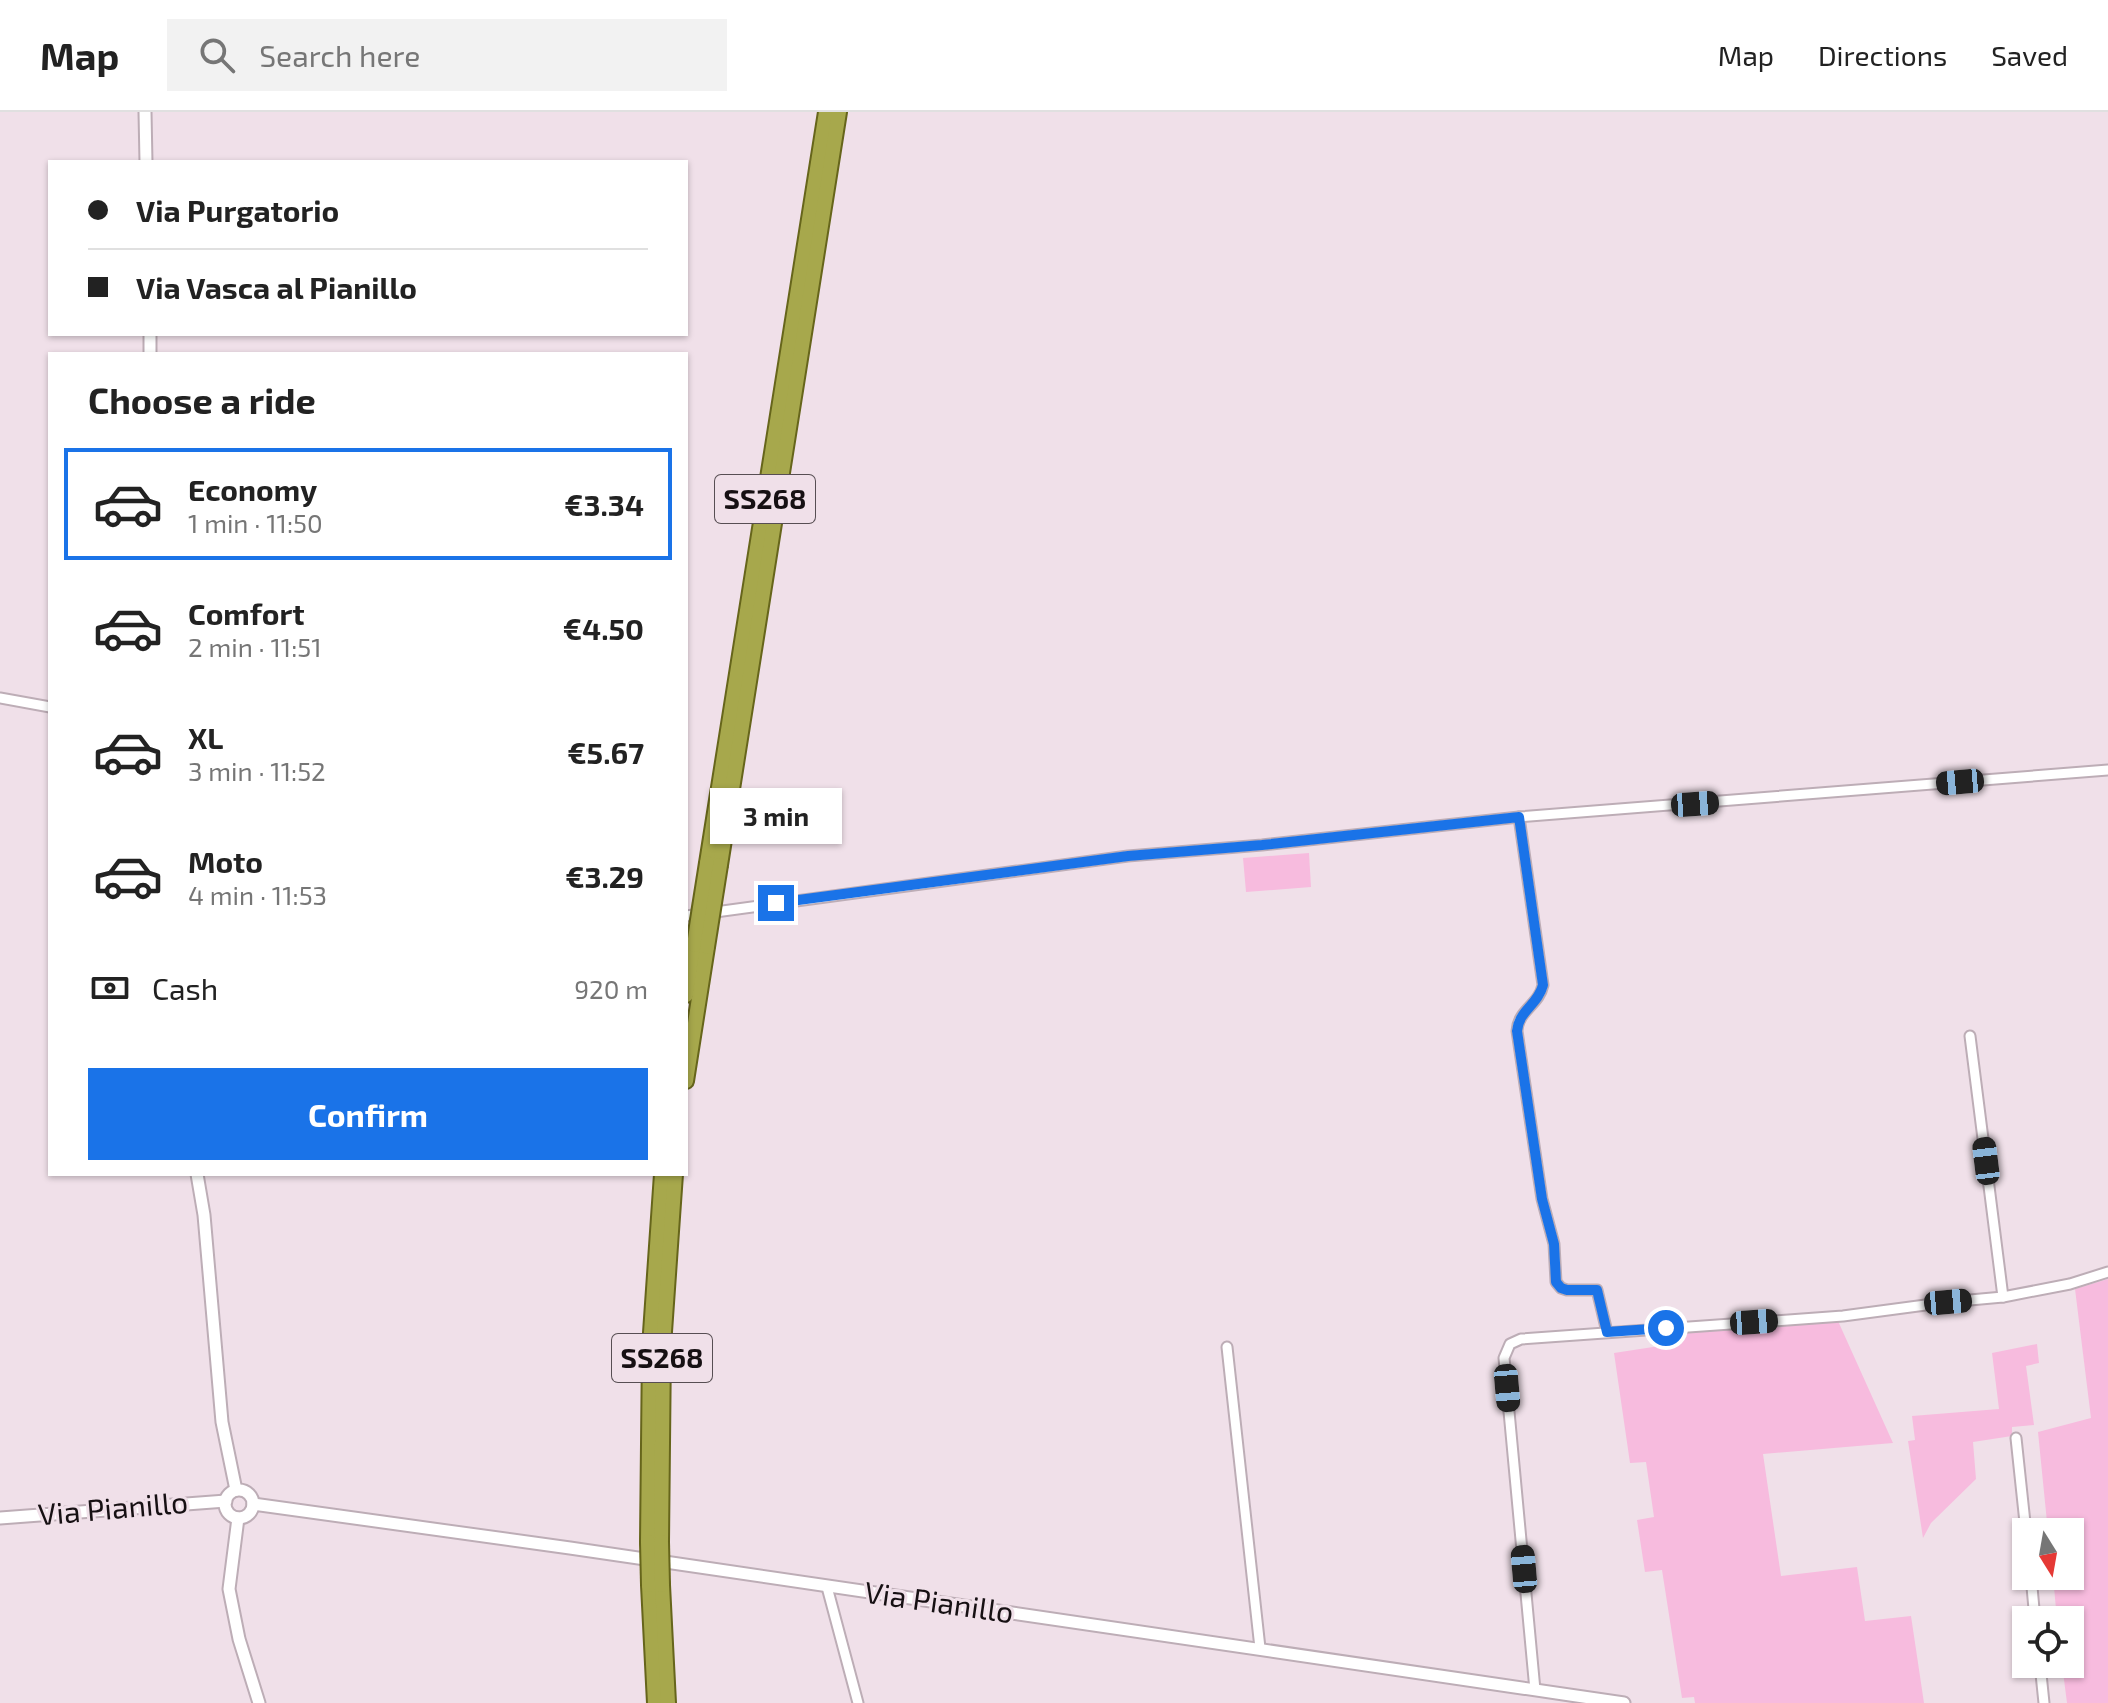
<!DOCTYPE html>
<meta charset="utf-8">
<style>
body{margin:0;font-family:"Exo 2",sans-serif;background:#f2f2f2;color:#222;height:100vh;display:flex;flex-direction:column;font-size:30px;white-space:nowrap}
*{box-sizing:border-box;margin:0}
p{font-size:26px;color:#767676}
.icon{flex:none;width:44px;height:44px;fill:none;stroke:currentColor;stroke-width:2;stroke-linecap:round;stroke-linejoin:round}
.map{position:relative;flex:1;overflow:hidden}
.details{position:absolute;left:48px;top:240px;width:640px;height:824px;display:flex;flex-direction:column;background:#fff;border-radius:0px;box-shadow:0 2px 6px #0004}
.details>*{flex:none}
.banner{position:absolute;left:48px;top:48px;width:640px;height:176px;border-radius:0px;box-shadow:0 2px 6px #0004;display:grid;align-content:center;height:176px;padding:0 40px;background:#fff}
.needle{width:52px;rotate:169deg}
.controls{position:absolute;left:2012px;top:1406px;display:grid;gap:16px}
.controls a{display:grid;place-items:center;width:72px;height:72px;border-radius:0px;background:#fff;box-shadow:0 2px 6px #0004;font-size:40px}
.end{position:absolute;width:36px;height:36px;margin:-18px;border:10px solid #1a73e8;background:#fff;box-shadow:0 0 0 4px #fff}
.from{border-radius:50%}
.bubble{position:absolute;height:56px;border-radius:0px;background:#fff;box-shadow:0 2px 6px #0004;font-size:26px;font-weight:700;line-height:56px;text-align:center}
.car{position:absolute;width:24px;height:48px;margin:-24px -12px;border-radius:10px;box-shadow:0 0 6px 2px #0007;background:linear-gradient(#222 24%,#8ab4d8 0 40%,#222 0 76%,#8ab4d8 0 86%,#222 0)}
.banner b{display:flex;align-items:center;gap:28px;height:76px;font-size:30px}
.banner b+b{border-top:2px solid #e0e0e0}
.banner i{width:20px;height:20px;background:#222}
ul{padding:0;list-style:none}
li{display:flex;align-items:center;gap:24px;height:112px;margin:0 16px 12px;padding:0 24px;border:4px solid transparent;border-radius:0px}
li div{flex:1}
li b{display:block;font-size:30px}
li em{font-style:normal;font-weight:700}
li.on{border-color:#1a73e8}
li>.icon{width:72px;height:72px;stroke-width:1.5}
h2{padding:0 40px;font-size:36px;line-height:96px}
.pay{display:flex;align-items:center;gap:20px;height:88px;padding:0 40px;font-size:30px}
.pay p{margin-inline-start:auto}
.cta{display:flex;gap:16px;margin-top:auto;padding:16px 40px}
.cta a{flex:1;height:92px;border-radius:0px;background:#1a73e8;color:#fff;font-size:32px;font-weight:700;line-height:92px;text-align:center}
header{display:flex;align-items:center;gap:48px;box-sizing:border-box;height:112px;padding:0 40px;background:#fff;border-bottom:2px solid #e0e0e0}
header strong{font-size:38px}
nav{display:flex;gap:44px;margin-inline-start:auto;font-size:28px}
.search{width:560px;height:72px;background:#f2f2f2;display:flex;align-items:center;gap:20px;box-sizing:border-box;padding:0 28px;border-radius:0px;color:#767676;font-size:30px}
.map>svg:first-child{display:block}
.green{fill:#f7bbde}
.lines{fill:none;stroke-linecap:round;stroke-linejoin:round}
.minor-casing{stroke:#bdadb6;stroke-width:13}
.tertiary-casing{stroke:#bdadb6;stroke-width:15}
.trunk-casing{stroke:#66651b;stroke-width:18}
.minor{stroke:#fff;stroke-width:9}
.tertiary{stroke:#fff;stroke-width:11}
.trunk{stroke:#a7a84c;stroke-width:14}
.trunk-bridge-casing{stroke:#66651b;stroke-width:18;stroke-linecap:butt}
.trunk-bridge{stroke:#a7a84c;stroke-width:14}
.route{stroke:#1a73e8;stroke-width:10}
.labels{text-anchor:middle;stroke-width:6;stroke-linejoin:round;paint-order:stroke}
.shield{fill:#f0e0e9;stroke:#574e53;stroke-width:2}
.shield-label{font-size:28px;font-weight:bold;fill:#161013}
.street-label{font-size:30px;fill:#161013;stroke:#f0e0e9}
</style>
<header>
<strong>Map</strong>
<div class="search"><svg class="icon" aria-label="search" viewBox="0 0 24 24"><circle cx="10" cy="10" r="6"/><path d="M15 15l6 6"/></svg>Search here</div>
<nav><a>Map</a><a>Directions</a><a>Saved</a></nav>
</header>
<div class="map">
<svg width="2108" height="1591" viewBox="0 0 2108 1591">
<rect width="100%" height="100%" fill="#f0e0e9"/>
<g class="green">
<polygon points="1309,741 1311,775 1246,780 1243,746"/>
<polygon points="2108,1167 2108,1591 2067,1591 2062,1552 2070,1552 2070,1508 2057,1508 2053,1464 2070,1464 2070,1420 2048,1420 2038,1320 2091,1306 2075,1177"/>
<polygon points="1838,1209 1893,1331 1763,1342 1781,1464 1857,1455 1865,1509 1911,1504 1924,1591 1695,1591 1694,1585 1682,1586 1662,1458 1645,1460 1637,1408 1654,1405 1646,1350 1630,1351 1614,1241 1679,1231 1680,1220"/>
<polygon points="2037,1232 2039,1251 2026,1254 2034,1313 2012,1315 2012,1324 1973,1330 1976,1367 1931,1411 1923,1426 1908,1329 1915,1328 1912,1304 1999,1297 1992,1241"/>
</g>
<g class="lines">
<g class="minor-casing">
<g id="minor">
<polyline points="0,586 50,595"/>
<path d="M1519 705 1543 873C1539 893 1518 898 1517 919L1542 1087 1554 1132 1556 1170 1561 1176 1567 1178H1597L1607 1220"/>
<polyline points="686,804 1128,744 1262,733 1519,705 2108,658"/>
<polyline points="1970,924 2003,1185"/>
<polyline points="1227,1235 1260,1536"/>
<polyline points="2016,1326 2026,1420"/>
<polyline points="2031,1464 2035,1508"/>
<polyline points="827,1475 858,1591"/>
<polyline points="2040,1552 2044,1591"/>
<polyline points="1535,1578 1504,1246 1510,1232 1521,1227 1843,1204 1948,1190 2003,1185 2070,1172 2108,1160"/>
</g>
</g>
<g class="tertiary-casing">
<g id="tertiary">
<polyline points="145,0 146,50"/>
<polyline points="150,222 150,242"/>
<polyline points="197,1062 204,1103 222,1310 236,1378"/>
<circle cx="239" cy="1392" r="14"/>
<polyline points="253,1392 570,1436 1624,1591"/>
<polyline points="0,1406 226,1389"/>
<polyline points="238,1406 229,1477 239,1527 259,1591"/>
</g>
</g>
<g class="trunk-casing">
<g id="trunk">
<polyline points="707,751 826,0"/>
<polyline points="720,753 839,0"/>
<polyline points="686,883 694,833"/>
<polyline points="686,969 707,835"/>
<polyline points="648,1430 650,1235 662,1062"/>
<polyline points="661,1430 663,1234 675,1062"/>
<polyline points="649,1473 655,1591"/>
<polyline points="662,1473 668,1591"/>
</g>
</g>
<use href="#minor" class="minor"/>
<use href="#tertiary" class="tertiary"/>
<use href="#trunk" class="trunk"/>
<g class="trunk-bridge-casing">
<g id="trunk-bridge">
<polyline points="694,833 707,751"/>
<polyline points="707,835 720,753"/>
<polyline points="648,1430 649,1473"/>
<polyline points="661,1430 662,1473"/>
</g>
</g>
<use href="#trunk-bridge" class="trunk-bridge"/>
</g>
<g class="lines">
<path class="route" d="M776 791 1128 744 1262 733 1519 705 1543 873C1538 893 1519 898 1517 919L1542 1087 1554 1132 1556 1170 1561 1176 1567 1178H1597L1607 1220 1666 1216"/>
</g>
<g class="labels">
<g class="shield">
<rect x="715" y="363" width="100" height="48" rx="6"/>
<rect x="612" y="1222" width="100" height="48" rx="6"/>
</g>
<g class="shield-label">
<text x="765" y="397">SS268</text>
<text x="662" y="1256">SS268</text>
</g>
<g class="street-label">
<text transform="translate(113 1397) rotate(-5)" y="10">Via Pianillo</text>
<text transform="translate(939 1491) rotate(8)" y="10">Via Pianillo</text>
</g>
</g>
</svg>
<div class="controls">
<a><svg class="needle" viewBox="-14 -14 28 28"><path d="M0-13l5 13h-10z" fill="#e53935"/><path d="M0 13l5-13h-10z" fill="#767676"/></svg></a>
<a><svg class="icon" aria-label="locate" viewBox="0 0 24 24"><circle cx="12" cy="12" r="6"/><path d="M12 2v4M12 18v4M2 12h4M18 12h4"/></svg></a>
</div>
<i class="end from" style="left:1666px;top:1216px"></i>
<i class="end" style="left:776px;top:791px"></i>
<div class="bubble" style="left:710px;top:676px;width:132px">3 min</div>
<i class="car" style="left:1960px;top:670px;rotate:265deg"></i>
<i class="car" style="left:1695px;top:692px;rotate:86deg"></i>
<i class="car" style="left:1986px;top:1049px;rotate:353deg"></i>
<i class="car" style="left:1948px;top:1190px;rotate:85deg"></i>
<i class="car" style="left:1754px;top:1210px;rotate:86deg"></i>
<i class="car" style="left:1507px;top:1276px;rotate:175deg"></i>
<i class="car" style="left:1524px;top:1457px;rotate:355deg"></i>
<div class="banner">
<b><i class="from"></i>Via Purgatorio</b>
<b><i></i>Via Vasca al Pianillo</b>
</div>
<section class="details">
<h2>Choose a ride</h2>
<ul>
<li class="on"><svg class="icon" aria-label="car" viewBox="0 0 24 24"><path d="M5 17H2v-5l4-1 3-4h7l3 4 3 1v5h-3M9 17h6M6 11h13"/><circle cx="7" cy="17" r="2"/><circle cx="17" cy="17" r="2"/></svg><div><b>Economy</b><p>1 min · 11:50</p></div><em>€3.34</em></li>
<li><svg class="icon" aria-label="car" viewBox="0 0 24 24"><path d="M5 17H2v-5l4-1 3-4h7l3 4 3 1v5h-3M9 17h6M6 11h13"/><circle cx="7" cy="17" r="2"/><circle cx="17" cy="17" r="2"/></svg><div><b>Comfort</b><p>2 min · 11:51</p></div><em>€4.50</em></li>
<li><svg class="icon" aria-label="car" viewBox="0 0 24 24"><path d="M5 17H2v-5l4-1 3-4h7l3 4 3 1v5h-3M9 17h6M6 11h13"/><circle cx="7" cy="17" r="2"/><circle cx="17" cy="17" r="2"/></svg><div><b>XL</b><p>3 min · 11:52</p></div><em>€5.67</em></li>
<li><svg class="icon" aria-label="car" viewBox="0 0 24 24"><path d="M5 17H2v-5l4-1 3-4h7l3 4 3 1v5h-3M9 17h6M6 11h13"/><circle cx="7" cy="17" r="2"/><circle cx="17" cy="17" r="2"/></svg><div><b>Moto</b><p>4 min · 11:53</p></div><em>€3.29</em></li>
</ul>
<div class="pay"><svg class="icon" aria-label="cash" viewBox="0 0 24 24"><path d="M3 7h18v10H3z"/><circle cx="12" cy="12" r="2"/></svg>Cash<p>920 m</p></div>
<div class="cta"><a>Confirm</a></div>
</section>
</div>
